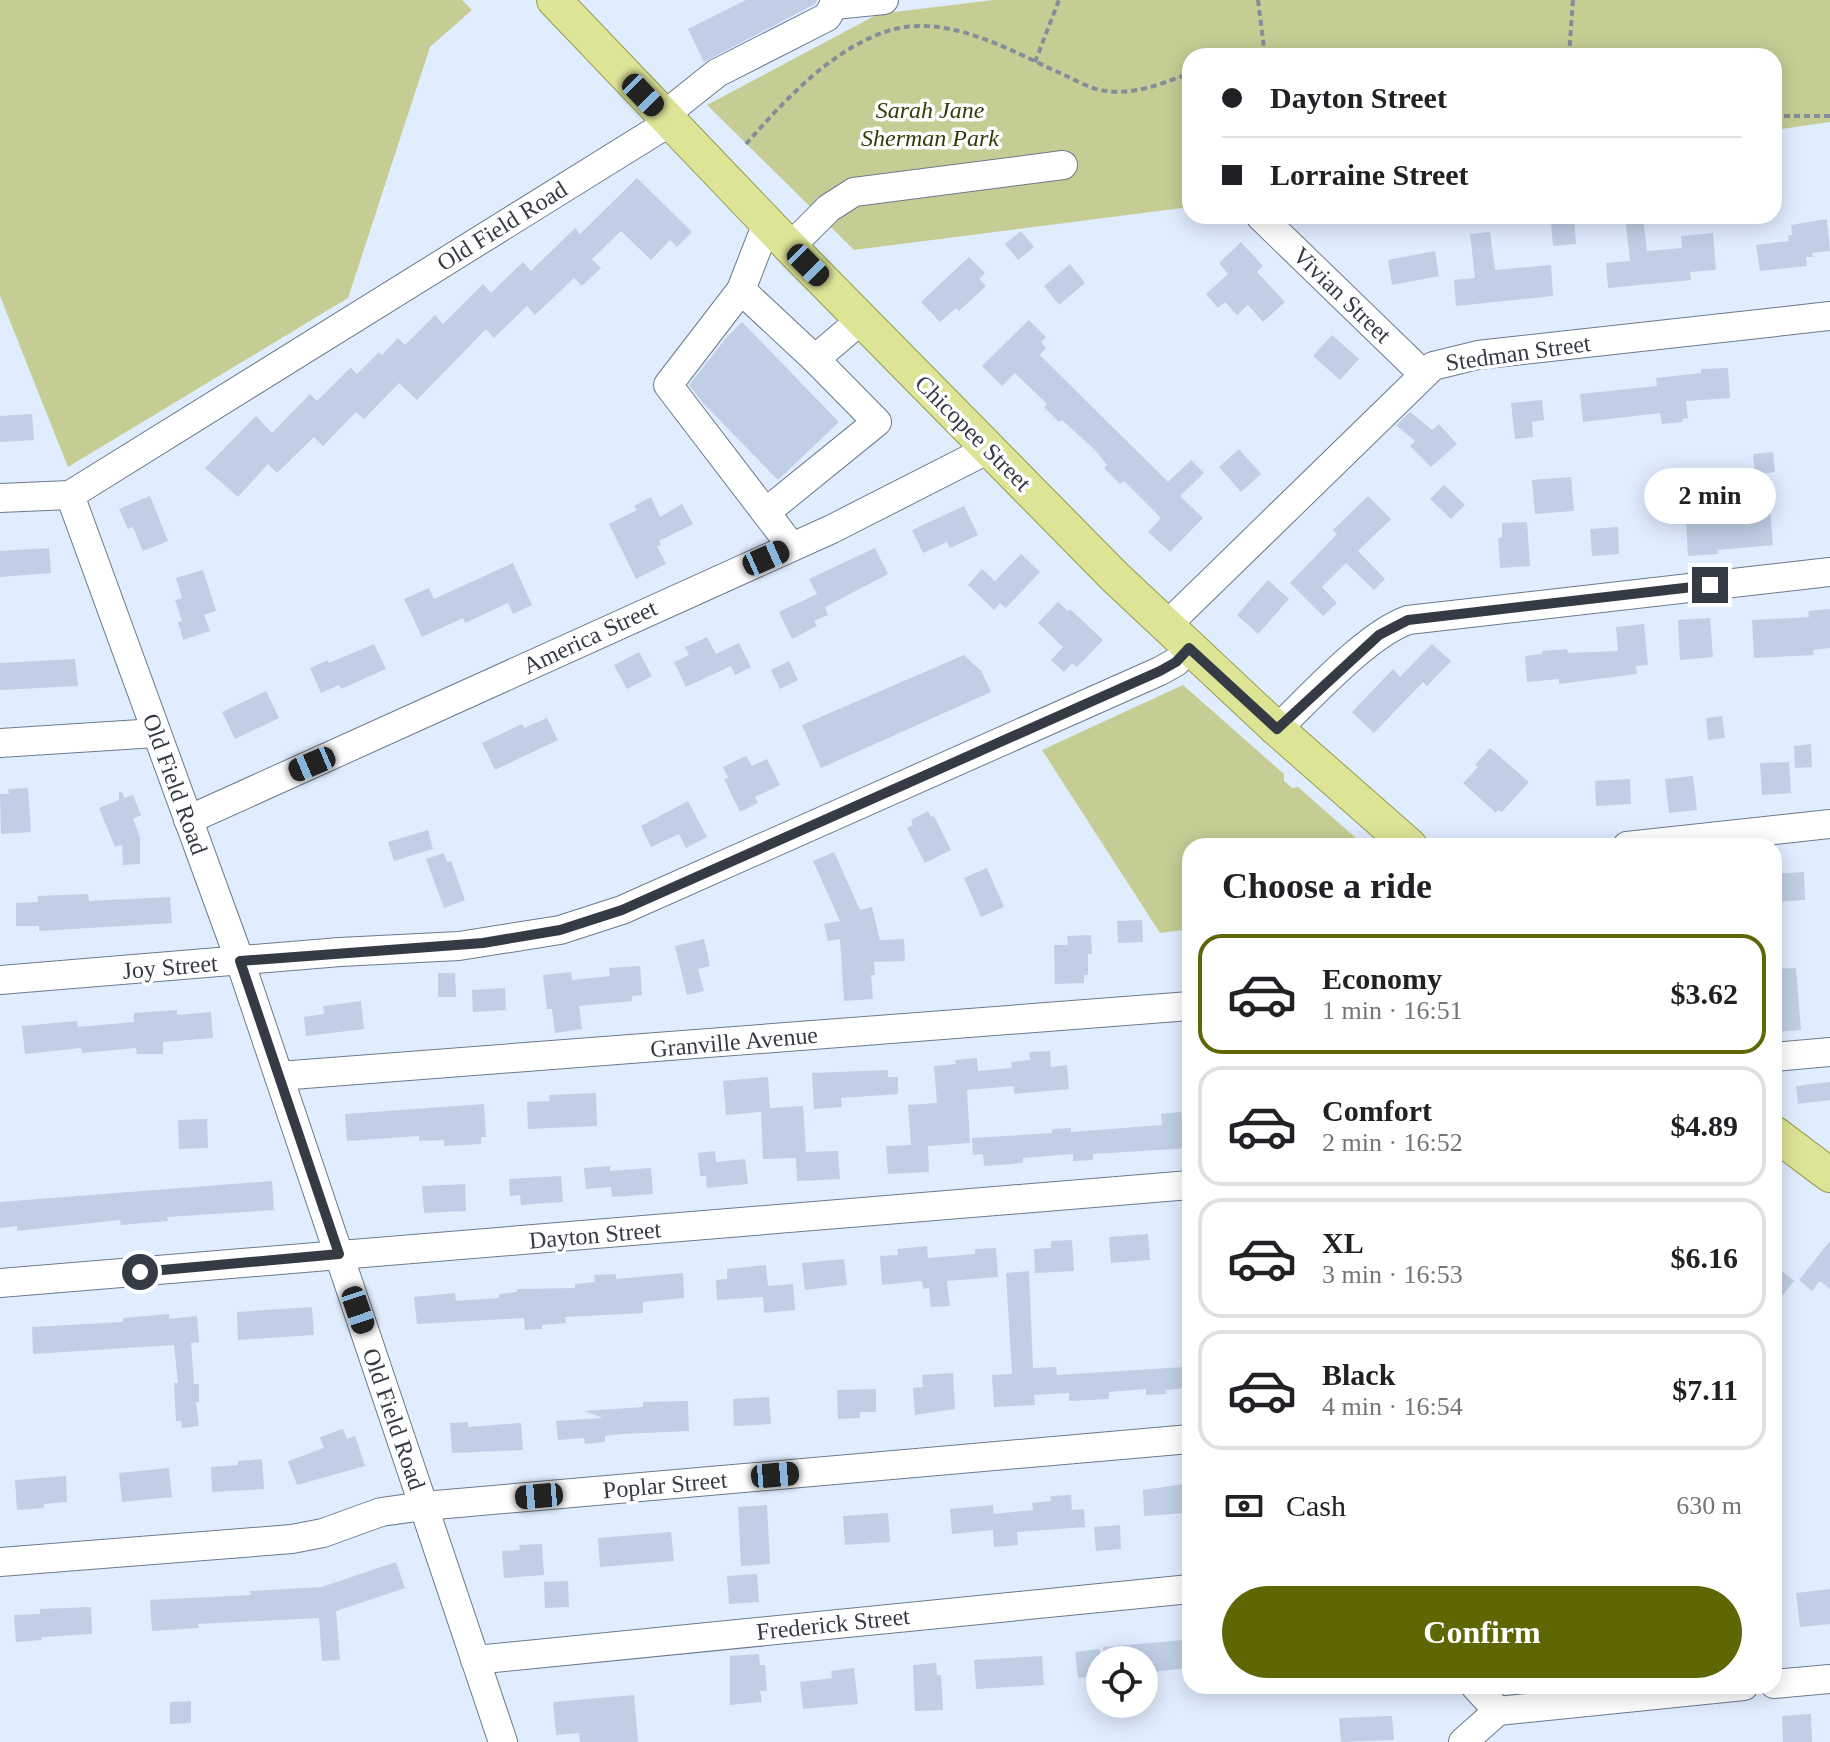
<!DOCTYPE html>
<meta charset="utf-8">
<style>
body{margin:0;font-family:"Times New Roman",serif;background:#f2f2f2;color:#202124;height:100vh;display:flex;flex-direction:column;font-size:30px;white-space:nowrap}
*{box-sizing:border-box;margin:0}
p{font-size:26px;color:#757577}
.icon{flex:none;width:44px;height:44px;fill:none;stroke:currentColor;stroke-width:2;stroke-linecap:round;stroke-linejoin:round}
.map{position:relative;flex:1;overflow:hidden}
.side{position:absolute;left:1182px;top:838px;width:600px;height:856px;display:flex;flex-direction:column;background:#fff;border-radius:24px;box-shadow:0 4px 20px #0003}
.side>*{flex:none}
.banner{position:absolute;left:1182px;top:48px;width:600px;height:176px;border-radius:24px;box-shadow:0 4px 20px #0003;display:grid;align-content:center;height:176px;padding:0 40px;background:#fff}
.buttons{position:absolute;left:1086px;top:1646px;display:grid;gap:16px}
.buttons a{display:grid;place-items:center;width:72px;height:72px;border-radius:50%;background:#fff;box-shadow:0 4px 20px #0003;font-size:40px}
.end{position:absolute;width:36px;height:36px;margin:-18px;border:10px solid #353b44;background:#fff;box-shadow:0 0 0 4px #fff}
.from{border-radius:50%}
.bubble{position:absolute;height:56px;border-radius:28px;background:#fff;box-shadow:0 4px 20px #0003;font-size:26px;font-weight:700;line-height:56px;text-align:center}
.car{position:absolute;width:24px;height:48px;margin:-24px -12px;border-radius:10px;box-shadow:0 0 6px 2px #0007;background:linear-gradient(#222 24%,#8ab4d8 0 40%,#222 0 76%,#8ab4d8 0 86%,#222 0)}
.banner b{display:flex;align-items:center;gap:28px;height:76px;font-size:30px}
.banner b+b{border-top:2px solid #e0e0e0}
.banner i{width:20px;height:20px;background:#202124}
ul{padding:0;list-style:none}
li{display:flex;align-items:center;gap:24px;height:120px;margin:0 16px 12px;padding:0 24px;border:4px solid #e0e0e0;border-radius:24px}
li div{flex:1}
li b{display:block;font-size:30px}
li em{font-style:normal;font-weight:700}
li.active{border-color:#5f6604}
li>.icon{width:72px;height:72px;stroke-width:1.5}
h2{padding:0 40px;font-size:36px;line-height:96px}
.pay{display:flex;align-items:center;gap:20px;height:88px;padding:0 40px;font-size:30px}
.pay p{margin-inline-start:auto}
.button{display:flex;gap:16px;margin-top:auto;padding:16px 40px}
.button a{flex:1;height:92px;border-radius:48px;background:#5f6604;color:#fff;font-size:32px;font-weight:700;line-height:92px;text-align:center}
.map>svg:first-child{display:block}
.green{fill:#c6cd94}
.building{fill:#c0cfe5}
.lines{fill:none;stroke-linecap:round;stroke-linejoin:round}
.minor-casing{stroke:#6c7a8d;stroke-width:30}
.major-casing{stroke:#949d4c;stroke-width:36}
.path{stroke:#848d9a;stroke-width:4;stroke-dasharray:6 4;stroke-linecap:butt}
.minor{stroke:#fff;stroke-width:28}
.major{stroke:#dde496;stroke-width:34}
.route{stroke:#353b44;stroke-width:10}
.labels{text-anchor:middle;stroke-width:7;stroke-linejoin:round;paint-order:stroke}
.park-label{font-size:24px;font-style:italic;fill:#363a07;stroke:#fff}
.street-label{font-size:24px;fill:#353b44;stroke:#fff}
</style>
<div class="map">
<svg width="1830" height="1742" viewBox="0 0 1830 1742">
<rect width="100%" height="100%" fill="#e0edfe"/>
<g class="green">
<polygon points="0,0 462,0 472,10 430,47 348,298 68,467 0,296"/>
<polygon points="993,0 1830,0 1830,122 1774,130 1774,56 1190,56 1190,207 854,250 707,105 878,14"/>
<polygon points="1183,685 1284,774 1284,781 1292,788 1298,787 1365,846 1190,846 1190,929 1160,933 1042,750"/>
</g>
<g class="building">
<polygon points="746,0 817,0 815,4 704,62 688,29"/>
<polygon points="637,178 692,232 677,247 670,240 651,260 621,231 592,259 601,268 582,286 574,278 535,315 527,306 494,338 486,329 417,400 399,383 364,419 356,412 323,446 314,437 277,473 268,464 238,497 205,468 256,416 272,433 310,394 317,401 348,370 351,368 357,374 379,352 382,355 398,338 405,345 435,315 443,324 483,284 491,293 523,262 531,271 575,228 580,234"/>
<polygon points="1625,216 1643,216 1647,251 1682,248 1681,236 1713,233 1716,270 1690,272 1691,280 1608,288 1606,263 1630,261"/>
<polygon points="1574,219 1576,244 1553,246 1551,221"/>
<polygon points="1827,219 1830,251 1812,253 1813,257 1806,257 1807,266 1760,271 1756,245 1789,241 1788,235 1792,235 1791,225"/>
<polygon points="1021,231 1034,247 1018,260 1005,244"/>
<polygon points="1490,232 1495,270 1551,265 1553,296 1456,306 1454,280 1475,278 1470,234"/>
<polygon points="1241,242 1263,266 1257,272 1285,302 1263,322 1248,305 1237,315 1225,302 1218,308 1206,294 1228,274 1219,263"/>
<polygon points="1435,251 1439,276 1392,285 1388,260"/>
<polygon points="969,257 985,273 979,279 986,286 959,311 956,308 940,322 921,302"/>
<polygon points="1070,264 1085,283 1059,305 1044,286"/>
<polygon points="1029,320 1046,337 1041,342 1046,348 1040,355 1168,482 1191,460 1204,473 1180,496 1203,518 1170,552 1148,532 1161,518 1124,481 1120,484 1104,468 1107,465 1095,450 1062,420 1059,422 1044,407 1047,404 1015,373 1002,386 982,366"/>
<polygon points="742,322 839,422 778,480 703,403 689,385 726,338"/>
<polygon points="1332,335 1359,359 1340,380 1313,356"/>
<polygon points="1728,368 1730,398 1686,401 1688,418 1682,419 1683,422 1662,424 1660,413 1583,422 1580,394 1657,386 1656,378 1701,373 1701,369"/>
<polygon points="1542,400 1544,420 1532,422 1533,437 1515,439 1511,403"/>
<polygon points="1410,412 1432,430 1439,424 1457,444 1431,467 1410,446 1415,441 1396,425"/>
<polygon points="32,414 34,440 0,442 0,416"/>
<polygon points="1239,449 1261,474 1241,492 1219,467"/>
<polygon points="1773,452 1775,472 1755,475 1753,454"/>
<polygon points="1571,477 1574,511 1535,514 1532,480"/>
<polygon points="1444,485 1465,505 1451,519 1430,499"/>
<polygon points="150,496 168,541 143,551 133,527 128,529 119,509"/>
<polygon points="1368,496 1391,519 1358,551 1385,579 1374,590 1346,563 1322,587 1337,603 1323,616 1290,583 1337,534 1333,530"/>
<polygon points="651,497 660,517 682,504 693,524 659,541 661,545 657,546 666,564 636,579 609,524 637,510 634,506"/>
<polygon points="1716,500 1716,514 1770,510 1773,545 1718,550 1718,554 1688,556 1685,502"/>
<polygon points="964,506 978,535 950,548 947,542 923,553 912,530"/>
<polygon points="1527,522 1530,566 1500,568 1498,538 1502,537 1502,523"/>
<polygon points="1618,527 1619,554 1592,556 1590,529"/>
<polygon points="49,548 51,573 0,577 0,551"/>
<polygon points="875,548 888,574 825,607 828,615 814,621 817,626 792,639 779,612 817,594 809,579"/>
<polygon points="1021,554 1040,572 1006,608 1000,603 994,610 968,585 982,569 995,581"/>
<polygon points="513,563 532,605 513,614 508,603 465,623 463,618 422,637 404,599 429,588 434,599"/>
<polygon points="203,570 216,611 204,615 210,631 183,640 178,622 182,621 175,600 182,598 176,578"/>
<polygon points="1268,580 1289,599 1258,634 1237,615"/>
<polygon points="1058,602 1068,611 1070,609 1103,640 1077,667 1072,663 1064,672 1051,660 1063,647 1038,623"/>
<polygon points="1830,609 1830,648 1813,650 1814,655 1754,658 1752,620 1809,617 1808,611"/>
<polygon points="1710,618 1713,657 1680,660 1678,620"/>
<polygon points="1644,624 1648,665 1636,666 1637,674 1559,684 1559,679 1527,682 1525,656 1542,654 1542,651 1567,649 1568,653 1618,651 1616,627"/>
<polygon points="707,637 716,654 739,643 751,667 735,675 731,666 686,687 674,662 689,655 685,647"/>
<polygon points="374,644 386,669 341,689 339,685 321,693 310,668 328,660 329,663"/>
<polygon points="1432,644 1451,661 1427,686 1423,682 1374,733 1352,712 1393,669 1400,677"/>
<polygon points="639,652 652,676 627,689 614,665"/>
<polygon points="964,655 982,672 991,692 821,768 802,725"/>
<polygon points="75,659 78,686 0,690 0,663"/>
<polygon points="789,661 798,680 780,689 771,670"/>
<polygon points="266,691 279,718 235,739 222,712"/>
<polygon points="1722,716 1725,738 1708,740 1706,718"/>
<polygon points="547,718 558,740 495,770 482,743 522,724 524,728"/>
<polygon points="1811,744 1812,767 1795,768 1794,746"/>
<polygon points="1490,748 1529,782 1502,812 1498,810 1496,813 1463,783 1478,767 1475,765"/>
<polygon points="746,756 752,766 767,759 780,785 755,797 758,803 740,812 724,779 728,778 723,767"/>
<polygon points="1789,762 1791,793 1762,795 1760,763"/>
<polygon points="1693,776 1697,810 1669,813 1665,779"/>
<polygon points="1630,779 1631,804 1596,806 1595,781"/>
<polygon points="28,788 31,832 1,834 0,794 9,794 8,789"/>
<polygon points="119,792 122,792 124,798 133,795 141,815 133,819 140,837 140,864 123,865 122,845 115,847 99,808 119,800"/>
<polygon points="688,801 707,837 686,848 679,834 651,847 641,826"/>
<polygon points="928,811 931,817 934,816 951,850 925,863 907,828 913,825 911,820"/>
<polygon points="428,830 433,849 394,861 388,842"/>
<polygon points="834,852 860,910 872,907 880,940 904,939 905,961 874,962 875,975 871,975 873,999 844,1001 840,939 828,941 824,924 840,921 813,861"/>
<polygon points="444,853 447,862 451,861 465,900 444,908 426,859"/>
<polygon points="987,868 1004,907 981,917 964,878"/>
<polygon points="1804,872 1805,900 1774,902 1774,874"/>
<polygon points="88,894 89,901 170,897 172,923 39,931 39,926 16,926 16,903 38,902 38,896"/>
<polygon points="1142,920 1143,942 1118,943 1117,921"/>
<polygon points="1091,935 1092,954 1088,954 1088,975 1084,975 1084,983 1055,984 1054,945 1068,945 1067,936"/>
<polygon points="704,939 710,966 698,969 704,991 687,995 675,946"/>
<polygon points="640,966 642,995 632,996 632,1001 579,1006 582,1029 555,1033 552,1009 547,1009 543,975 571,972 572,980 610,976 609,968"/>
<polygon points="1796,968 1801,1030 1774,1032 1774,969"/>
<polygon points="438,973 455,973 456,997 438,997"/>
<polygon points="505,988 506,1010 473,1012 472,990"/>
<polygon points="361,1001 364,1029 306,1036 304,1017 324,1014 323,1006"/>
<polygon points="177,1010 177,1015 211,1012 213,1038 163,1042 163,1054 137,1054 136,1048 82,1053 81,1048 25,1054 22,1026 77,1021 78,1027 134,1022 134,1013"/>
<polygon points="1050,1051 1051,1067 1067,1065 1069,1089 1014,1094 1014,1086 967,1090 970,1143 928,1146 929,1172 888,1174 886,1146 911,1145 908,1105 937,1103 934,1066 956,1064 955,1060 977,1058 978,1071 1012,1068 1011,1062 1030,1060 1029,1052"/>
<polygon points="888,1070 888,1077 898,1077 898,1094 841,1098 842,1107 814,1109 812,1073"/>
<polygon points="768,1077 770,1108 803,1106 806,1152 838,1151 840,1179 797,1181 796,1158 763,1159 761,1112 726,1115 723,1081"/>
<polygon points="1830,1082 1830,1100 1798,1104 1796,1086"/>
<polygon points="596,1093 597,1126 528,1129 527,1102 550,1101 549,1095"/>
<polygon points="484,1104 486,1137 481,1137 481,1144 444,1146 444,1140 419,1141 419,1136 347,1141 345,1114"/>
<polygon points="1181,1112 1182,1122 1190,1122 1190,1148 1093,1154 1093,1160 1073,1161 1073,1154 1023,1158 1023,1163 984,1166 983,1154 973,1155 972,1138 1052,1133 1052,1129 1071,1128 1071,1132 1162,1125 1161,1114"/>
<polygon points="207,1119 208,1148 179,1149 178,1120"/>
<polygon points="715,1151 716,1162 745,1159 748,1184 707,1188 706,1176 700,1176 698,1153"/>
<polygon points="610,1166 610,1171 651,1168 653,1194 612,1197 611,1187 586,1189 584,1168"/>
<polygon points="561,1176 563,1202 521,1205 520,1195 510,1196 509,1179"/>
<polygon points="272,1181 274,1210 167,1217 168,1221 121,1225 120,1220 17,1231 17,1226 0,1228 0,1202"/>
<polygon points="465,1184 466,1211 424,1213 422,1186"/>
<polygon points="1148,1234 1150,1260 1111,1263 1109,1237"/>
<polygon points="1072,1240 1074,1271 1035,1273 1034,1249 1051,1248 1051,1241"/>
<polygon points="1830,1241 1830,1289 1820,1281 1812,1291 1799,1280"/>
<polygon points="927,1246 928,1258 975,1254 975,1249 996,1248 998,1277 947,1281 950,1306 931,1307 929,1288 923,1289 922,1281 882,1285 880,1256 898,1255 897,1249"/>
<polygon points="844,1259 847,1285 805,1290 802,1263"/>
<polygon points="766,1265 768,1286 793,1284 795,1310 764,1313 763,1297 717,1300 716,1280 727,1279 727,1269"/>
<polygon points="1774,1265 1794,1281 1774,1306"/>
<polygon points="1029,1271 1033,1368 1056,1367 1057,1375 1184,1367 1186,1388 1166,1390 1166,1394 1146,1395 1146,1389 1109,1392 1109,1399 1069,1401 1069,1393 1034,1395 1035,1405 994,1407 992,1375 1012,1374 1006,1273"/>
<polygon points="683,1273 684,1298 643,1302 643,1313 565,1317 566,1323 542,1325 542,1329 525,1330 524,1318 417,1324 414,1297 455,1293 456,1301 499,1298 499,1294 517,1292 517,1289 575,1288 575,1284 595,1282 594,1275 616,1274 616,1279"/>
<polygon points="312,1307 314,1335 238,1340 237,1312"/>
<polygon points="169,1314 169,1319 197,1316 199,1342 191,1343 194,1384 199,1384 199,1402 196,1402 199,1426 182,1428 181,1421 176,1421 174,1383 178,1383 174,1345 33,1354 32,1327 123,1322 123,1318"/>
<polygon points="953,1373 955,1409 915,1415 913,1388 923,1387 922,1375"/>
<polygon points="876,1389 876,1412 860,1412 860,1418 838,1419 837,1390"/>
<polygon points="769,1397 771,1424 734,1426 733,1399"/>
<polygon points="688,1401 689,1431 621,1434 605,1436 605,1442 585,1444 584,1438 558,1440 556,1421 603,1418 584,1411 643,1407 643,1402"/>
<polygon points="468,1422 468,1427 521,1423 523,1450 452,1453 450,1423"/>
<polygon points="343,1429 347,1439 355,1436 365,1466 297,1485 288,1461 324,1448 320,1437"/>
<polygon points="262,1459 264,1489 212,1492 211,1467 238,1465 238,1461"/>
<polygon points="169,1468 172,1497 122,1502 119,1473"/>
<polygon points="66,1476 67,1502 44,1504 44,1508 17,1510 15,1480"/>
<polygon points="1184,1484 1186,1513 1144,1516 1143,1490"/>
<polygon points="1071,1495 1072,1510 1084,1509 1085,1527 1017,1532 1018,1545 994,1547 993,1530 952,1534 950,1509 993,1505 994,1514 1033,1510 1032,1503 1051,1501 1050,1496"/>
<polygon points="767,1505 770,1564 741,1566 738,1507"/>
<polygon points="888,1513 890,1542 845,1545 843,1516"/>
<polygon points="1120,1525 1121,1549 1096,1551 1094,1527"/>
<polygon points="671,1532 674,1561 600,1567 598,1538"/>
<polygon points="542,1544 544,1575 504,1578 502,1551 520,1550 519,1545"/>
<polygon points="396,1562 405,1588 336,1611 340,1660 322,1661 319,1618 198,1624 199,1628 152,1631 150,1600 251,1595 250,1591 322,1587"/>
<polygon points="757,1574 759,1602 729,1604 727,1576"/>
<polygon points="568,1581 569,1607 545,1608 544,1582"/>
<polygon points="1830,1589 1830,1624 1800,1627 1796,1593"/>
<polygon points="91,1607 92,1634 41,1637 42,1640 16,1642 14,1615 40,1614 40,1609"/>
<polygon points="1184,1640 1187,1668 1144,1673 1144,1660 1104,1660 1103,1647"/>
<polygon points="1100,1649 1100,1675 1078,1678 1075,1652"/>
<polygon points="759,1654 760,1665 765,1665 767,1691 760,1691 762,1702 730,1705 730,1656"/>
<polygon points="1042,1656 1044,1685 976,1689 974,1660"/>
<polygon points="936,1663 937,1675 941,1675 943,1710 915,1711 913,1665"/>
<polygon points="854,1668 858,1704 803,1709 800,1682 832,1678 831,1671"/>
<polygon points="634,1695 638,1742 580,1742 579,1733 556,1735 553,1702"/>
<polygon points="191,1701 191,1723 170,1724 170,1702"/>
<polygon points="1811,1714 1812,1742 1783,1742 1782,1716"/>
<polygon points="1392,1716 1394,1740 1341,1742 1339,1718"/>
</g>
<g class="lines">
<g class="minor-casing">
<g id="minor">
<polyline points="834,5 884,0"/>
<polyline points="663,116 717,73 827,17 834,5 834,0"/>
<polyline points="1261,217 1422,373"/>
<polyline points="767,223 741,290 668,385 792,547"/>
<polyline points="790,247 829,208 854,192 1063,165"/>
<polyline points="741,290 815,359 877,422 766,512"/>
<polyline points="815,359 861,320"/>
<polyline points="0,498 70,495"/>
<polyline points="1166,626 1433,366 1478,355 1830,316"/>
<path d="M1277 729C1311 697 1366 635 1408 620L1830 572"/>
<polyline points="0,743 156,733"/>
<polyline points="188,820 832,529 989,449"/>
<polyline points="1627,846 1830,824"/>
<polyline points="0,980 340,952 459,946 560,930 622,910 1160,671 1176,662 1189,648"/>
<polyline points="1774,1057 1830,1052"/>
<polyline points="279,1076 1190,1006"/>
<polyline points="0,1283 1190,1185"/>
<polyline points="0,1562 292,1539 323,1533 381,1512 424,1506 1190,1439"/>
<polyline points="475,1660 1190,1589"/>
<polyline points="1774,1684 1830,1679"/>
<polyline points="1475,1686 1498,1711"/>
<polyline points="1498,1711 1744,1686"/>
<polyline points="503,1742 240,961 70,495 670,122"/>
<polyline points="1463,1742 1498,1711"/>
</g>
</g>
<g class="major-casing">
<g id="major">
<polyline points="554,0 790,247 1115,577 1277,729 1410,846"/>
<polyline points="1774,1133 1830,1175"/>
</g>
</g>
<g class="path">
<polyline points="1258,0 1265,56"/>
<polyline points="1569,56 1573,0"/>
<polyline points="1035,62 1059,0"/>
<polyline points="1774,116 1830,116"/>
<path d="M746 144C784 101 828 53 882 33 943 10 1007 49 1062 74 1076 80 1091 90 1107 91 1135 95 1164 83 1190 73"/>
</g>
<use href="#minor" class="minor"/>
<use href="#major" class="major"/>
</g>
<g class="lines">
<polyline class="route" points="140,1272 339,1254 240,961 483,943 560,930 622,910 1160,671 1176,662 1189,648 1277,729 1379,635 1408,620 1710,585"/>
</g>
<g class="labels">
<g class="park-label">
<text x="930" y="118">Sarah Jane<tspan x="930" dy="28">Sherman Park</tspan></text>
</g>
<g class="street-label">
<text transform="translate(502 226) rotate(-32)" y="8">Old Field Road</text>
<text transform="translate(1342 295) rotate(44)" y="8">Vivian Street</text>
<text transform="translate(1518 353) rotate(-8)" y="8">Stedman Street</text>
<text transform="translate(973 433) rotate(45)" y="8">Chicopee Street</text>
<text transform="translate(590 637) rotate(-25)" y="8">America Street</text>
<text transform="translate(175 784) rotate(70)" y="8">Old Field Road</text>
<text transform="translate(170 967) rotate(-5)" y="8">Joy Street</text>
<text transform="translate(734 1042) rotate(-5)" y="8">Granville Avenue</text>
<text transform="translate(595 1235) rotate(-5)" y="8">Dayton Street</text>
<text transform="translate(394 1419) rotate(71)" y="8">Old Field Road</text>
<text transform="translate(665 1485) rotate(-5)" y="8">Poplar Street</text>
<text transform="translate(833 1624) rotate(-6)" y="8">Frederick Street</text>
</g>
</g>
</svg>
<div class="buttons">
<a><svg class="icon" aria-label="locate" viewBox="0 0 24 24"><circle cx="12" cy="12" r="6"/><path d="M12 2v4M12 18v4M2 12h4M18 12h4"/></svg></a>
</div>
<i class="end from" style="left:140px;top:1272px"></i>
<i class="end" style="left:1710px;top:585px"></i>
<div class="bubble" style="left:1644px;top:468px;width:132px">2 min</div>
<i class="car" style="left:643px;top:95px;rotate:136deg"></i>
<i class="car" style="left:808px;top:265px;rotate:135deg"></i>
<i class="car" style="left:766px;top:558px;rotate:66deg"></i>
<i class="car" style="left:312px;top:764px;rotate:247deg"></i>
<i class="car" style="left:358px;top:1310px;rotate:161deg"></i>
<i class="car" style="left:775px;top:1475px;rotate:85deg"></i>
<i class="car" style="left:539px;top:1496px;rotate:265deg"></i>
<div class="banner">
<b><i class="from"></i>Dayton Street</b>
<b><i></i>Lorraine Street</b>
</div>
<section class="side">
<h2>Choose a ride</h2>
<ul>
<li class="active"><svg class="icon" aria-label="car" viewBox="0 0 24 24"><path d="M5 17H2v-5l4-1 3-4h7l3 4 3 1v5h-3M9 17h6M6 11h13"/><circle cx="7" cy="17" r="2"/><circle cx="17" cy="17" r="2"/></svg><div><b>Economy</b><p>1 min · 16:51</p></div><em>$3.62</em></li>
<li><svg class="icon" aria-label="car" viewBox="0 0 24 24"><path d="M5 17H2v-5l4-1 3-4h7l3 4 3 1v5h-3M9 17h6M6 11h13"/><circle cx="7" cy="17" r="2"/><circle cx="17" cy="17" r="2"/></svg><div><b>Comfort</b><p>2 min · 16:52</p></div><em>$4.89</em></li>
<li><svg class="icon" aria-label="car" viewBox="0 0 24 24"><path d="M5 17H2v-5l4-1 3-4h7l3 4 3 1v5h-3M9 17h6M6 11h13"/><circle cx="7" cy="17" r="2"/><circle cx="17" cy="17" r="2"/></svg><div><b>XL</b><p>3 min · 16:53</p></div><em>$6.16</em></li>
<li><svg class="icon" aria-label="car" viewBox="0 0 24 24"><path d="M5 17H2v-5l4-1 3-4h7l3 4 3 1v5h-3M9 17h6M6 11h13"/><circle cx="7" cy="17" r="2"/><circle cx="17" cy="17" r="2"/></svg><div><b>Black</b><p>4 min · 16:54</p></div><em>$7.11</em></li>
</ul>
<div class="pay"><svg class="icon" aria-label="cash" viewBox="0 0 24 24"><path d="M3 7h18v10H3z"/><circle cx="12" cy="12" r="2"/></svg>Cash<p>630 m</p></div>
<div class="button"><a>Confirm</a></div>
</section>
</div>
